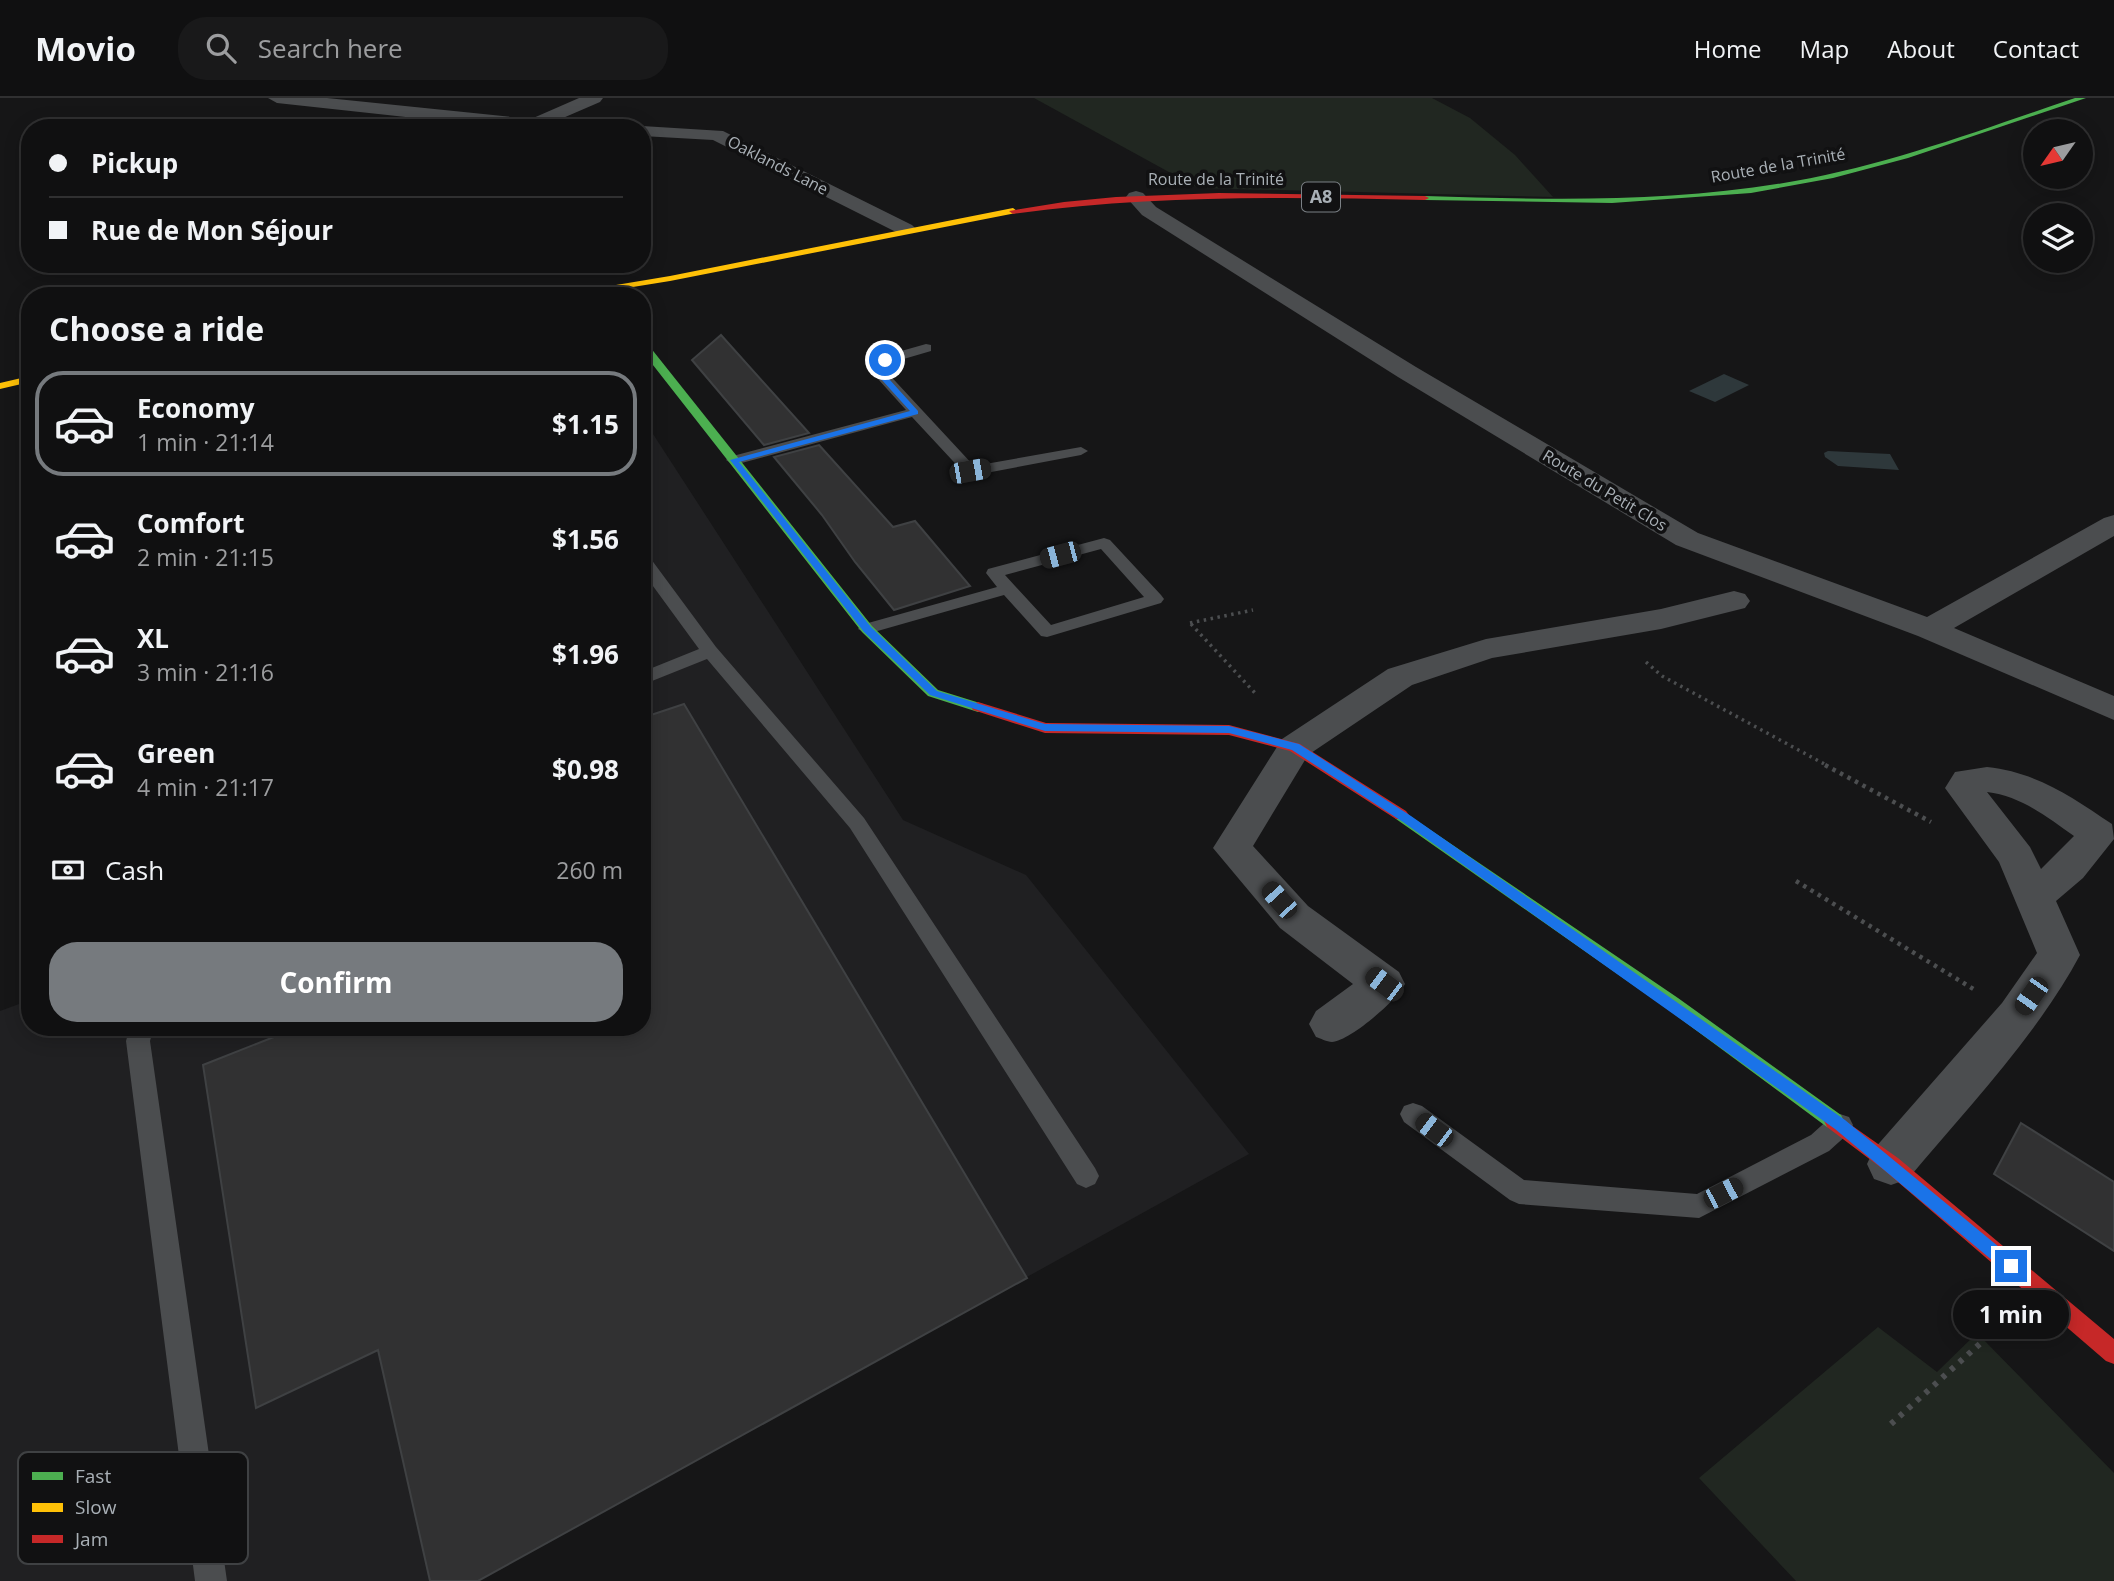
<!DOCTYPE html>
<meta charset="utf-8">
<style>
body{margin:0;font-family:"Open Sans",sans-serif;background:#19191a;color:#f1f3f6;height:100vh;display:flex;flex-direction:column;font-size:26px;white-space:nowrap}
*{box-sizing:border-box;margin:0}
p{font-size:23px;color:#9c9d9f}
.icon{flex:none;width:38px;height:38px;fill:none;stroke:currentColor;stroke-width:2;stroke-linecap:round;stroke-linejoin:round}
.map{position:relative;flex:1;overflow:hidden}
.panel{position:absolute;left:21px;top:189px;width:630px;height:749px;display:flex;flex-direction:column;background:#101011;border-radius:28px;box-shadow:0 4px 18px #0003,0 0 0 2px #303031}
.panel>*{flex:none}
.top-card{position:absolute;left:21px;top:21px;width:630px;height:154px;border-radius:28px;box-shadow:0 4px 18px #0003,0 0 0 2px #303031;display:grid;align-content:center;height:154px;padding:0 28px;background:#101011}
.needle{width:46px;rotate:236deg}
.fabs{position:absolute;left:2023px;top:21px;display:grid;gap:14px}
.fabs a{display:grid;place-items:center;width:70px;height:70px;border-radius:50%;background:#101011;box-shadow:0 4px 18px #0003,0 0 0 2px #303031;font-size:35px}
.end{position:absolute;width:32px;height:32px;margin:-16px;border:9px solid #1a73e8;background:#fff;box-shadow:0 0 0 4px #fff}
.from{border-radius:50%}
.bubble{position:absolute;height:49px;border-radius:24px;background:#101011;box-shadow:0 4px 18px #0003,0 0 0 2px #303031;font-size:23px;font-weight:700;line-height:49px;text-align:center}
.car{position:absolute;width:21px;height:42px;margin:-21px -10px;border-radius:9px;box-shadow:0 0 5px 2px #0007;background:linear-gradient(#222 24%,#8ab4d8 0 40%,#222 0 76%,#8ab4d8 0 86%,#222 0)}
.top-card b{display:flex;align-items:center;gap:24px;height:66px;font-size:26px}
.top-card b+b{border-top:2px solid #303031}
.top-card i{width:18px;height:18px;background:#f1f3f6}
ul{padding:0;list-style:none}
li{display:flex;align-items:center;gap:21px;height:105px;margin:0 14px 10px;padding:0 14px;border:4px solid transparent;border-radius:28px}
li div{flex:1}
li b{display:block;font-size:26px}
li em{font-style:normal;font-weight:700}
li.current{border-color:#767a7e}
li>.icon{width:63px;height:63px;stroke-width:1.5}
h2{padding:0 28px;font-size:32px;line-height:84px}
.pay{display:flex;align-items:center;gap:18px;height:77px;padding:0 28px;font-size:26px}
.pay p{margin-inline-start:auto}
.button{display:flex;gap:14px;margin-top:auto;padding:14px 28px}
.button a{flex:1;height:80px;border-radius:28px;background:#767a7e;color:#fff;font-size:28px;font-weight:700;line-height:80px;text-align:center}
header{display:flex;align-items:center;gap:42px;box-sizing:border-box;height:98px;padding:0 35px;background:#101011;border-bottom:2px solid #303031}
header strong{font-size:33px}
nav{display:flex;gap:38px;margin-inline-start:auto;font-size:24px}
.search{width:490px;height:63px;background:#19191a;display:flex;align-items:center;gap:18px;box-sizing:border-box;padding:0 24px;border-radius:28px;color:#9c9d9f;font-size:26px}
.map>svg:first-child{display:block}
.built{fill:#202022}
.green{fill:#212721}
.water{fill:#2e383b}
.building{fill:#313132;stroke:#3f4143;stroke-width:2}
.lines{fill:none;stroke-linecap:round;stroke-linejoin:round}
.path-far2{stroke:#4c4e50;stroke-width:3.5;stroke-dasharray:2.5 4.5;stroke-linecap:butt}
.path-far1{stroke:#4c4e50;stroke-width:4.5;stroke-dasharray:3.5 5;stroke-linecap:butt}
.path{stroke:#4c4e50;stroke-width:6;stroke-dasharray:4.5 7;stroke-linecap:butt}
.lane{fill:#4b4d4f;fill-rule:evenodd}
.street{fill:#4b4d4f;fill-rule:evenodd}
.fast{fill:#4caf50;fill-rule:evenodd}
.slow{fill:#ffc107;fill-rule:evenodd}
.jam{fill:#c62828;fill-rule:evenodd}
.route{fill:#1a73e8}
.labels{text-anchor:middle;stroke-width:7;stroke-linejoin:round;paint-order:stroke}
.far-street-label{font-size:16px;fill:#a9b0b6;stroke:#111112}
.shield{fill:#111112;stroke:#7b8085;stroke-width:2}
.shield-label{font-size:18px;font-weight:bold;fill:#a9b0b6}
.key{fill:#111112;stroke:#3f4143;stroke-width:2}
.key-label{font-size:19px;fill:#a9b0b6}
</style>
<header>
<strong>Movio</strong>
<div class="search"><svg class="icon" aria-label="search" viewBox="0 0 24 24"><circle cx="10" cy="10" r="6"/><path d="M15 15l6 6"/></svg>Search here</div>
<nav><a>Home</a><a>Map</a><a>About</a><a>Contact</a></nav>
</header>
<div class="map">
<svg width="2114" height="1483" viewBox="0 0 2114 1483">
<rect width="100%" height="100%" fill="#161617"/>
<polygon class="built" points="642,319 903,722 1026,777 1249,1056 478,1483 0,1483 0,913 30,902 30,929 642,929"/>
<g class="green">
<polygon points="1034,0 1432,0 1470,20 1515,57 1553,99 1198,90"/>
<polygon points="1878,1229 1937,1274 1977,1235 2114,1375 2114,1483 1796,1483 1699,1380"/>
</g>
<g class="water">
<polygon points="1724,276 1749,287 1715,304 1689,293"/>
<polygon points="1828,353 1890,356 1899,372 1838,368 1825,359 1824,355"/>
</g>
<g class="building">
<polygon points="721,237 809,335 764,347 692,262"/>
<polygon points="819,347 893,429 915,423 970,488 894,512 855,464 822,417 774,359"/>
<polygon points="684,606 1027,1180 478,1483 430,1483 378,1252 256,1310 203,967 299,929 642,929 642,620"/>
<polygon points="2021,1025 2114,1084 2114,1153 1994,1076"/>
</g>
<g class="lines">
<g class="path-far2">
<polyline points="1190,525 1253,512"/>
<polyline points="1191,526 1255,595"/>
<polyline points="1646,564 1662,578 1828,668"/>
</g>
<g class="path-far1">
<polyline points="1825,667 1931,724"/>
<polyline points="1796,783 1975,892"/>
</g>
<polyline class="path" points="1891,1326 1984,1242 1997,1226"/>
<g class="lane">
<polygon points="926,246 931,247 931,253 890,265 884,271 974,368 1081,349 1088,353 1081,357 970,378 965,376 912,319 734,367 726,362 729,359 906,312 869,271 880,259"/>
<path d="M1104 440 1110 442 1161 497 1164 501 1161 505 1047 539 1041 538 1004 497 867 536 858 531 861 527 997 489 986 475 988 471ZM1101 451 1144 499 1051 527 1005 477Z"/>
<polygon points="642,456 648,457 716,549 864,720 1095,1070 1099,1078 1095,1086 1086,1090 1077,1086 850,730 707,561 642,587 642,574 699,551 642,473"/>
<polygon points="130,929 154,929 150,943 227,1483 195,1483 126,943"/>
<polygon points="1413,1005 1422,1008 1524,1082 1697,1096 1811,1037 1831,1019 1840,1016 1849,1019 1853,1027 1849,1035 1829,1053 1699,1120 1519,1106 1510,1102 1404,1024 1400,1016 1404,1008"/>
</g>
<g class="street">
<polygon points="268,0 327,0 531,21 579,0 603,0 600,4 556,23 586,25 595,30 507,30 277,5"/>
<polygon points="642,28 723,33 912,127 916,131 912,135 898,135 713,42 642,38 642,30 635,30"/>
<polygon points="1136,93 1143,95 1156,109 1416,269 1698,435 1927,519 2104,420 2114,417 2114,438 1954,530 2114,598 2114,622 1918,538 1676,447 1398,279 1142,117 1126,99 1129,95"/>
<path d="M1734 493 1745 496 1750 503 1745 510 1661 531 1492 560 1412 587 1308 657 1253 748 1308 808 1399 874 1405 886C1397 902 1350 943 1332 944 1327 944 1320 940 1316 939L1309 926 1316 913 1353 886 1280 830 1213 750 1282 641 1388 571 1486 541 1661 511Z"/>
<path d="M1987 669C2036 674 2072 699 2112 726L2114 741 2083 780 2056 803 2080 857C2036 939 1967 1010 1908 1081L1891 1087 1874 1081 1867 1066 1874 1051 2002 905 2037 855 1999 764 1945 690 1955 674ZM1987 694C2021 698 2047 719 2074 738L2041 771 2030 749Z"/>
</g>
<g class="fast">
<path d="M2075 0H2086L1908 60 1833 80 1751 95 1612 105 1425 102 1421 100 1425 98C1549 102 1673 105 1795 83 1891 66 1983 31 2075 0Z"/>
<polygon points="642,243 646,244 872,528 938,592 983,606 985,609 983,612 978,614 928,598 862,534 642,253"/>
<polygon points="1401,712 1678,900 1841,1017 1844,1023 1841,1029 1834,1031 1827,1029 1666,910 1396,721 1393,717 1396,713"/>
</g>
<g class="slow">
<polygon points="1013,110 1017,113 1016,115 670,183 577,198 550,198 670,178"/>
<polygon points="30,278 30,284 0,291 0,285"/>
</g>
<g class="jam">
<path d="M1219 95 1425 98 1429 100 1425 102C1287 99 1150 97 1013 116L1009 113 1064 104 1116 99Z"/>
<polygon points="978,604 1046,625 1229,627 1300,646 1406,713 1409,717 1406,721 1396,721 1290,653 1229,637 1045,635 973,612 971,609 973,606"/>
<polygon points="1834,1015 1898,1060 2114,1241 2114,1266 2106,1263 1884,1072 1827,1029 1824,1023 1827,1017"/>
</g>
</g>
<polygon class="route" points="882,260 888,262 880,271 918,313 918,316 739,364 871,529 937,593 1045,626 1229,628 1299,646 1411,718 1845,1022 2016,1163 2018,1168 2016,1173 2005,1173 1835,1031 1403,724 1292,652 1229,635 1045,633 930,597 864,534 730,362 910,313 872,271"/>
<g class="labels">
<g class="far-street-label">
<text transform="translate(778 67) rotate(27)" y="6">Oaklands Lane</text>
<text transform="translate(1778 67) rotate(-10)" y="6">Route de la Trinité</text>
<text x="1216" y="87">Route de la Trinité</text>
<text transform="translate(1605 392) rotate(31)" y="6">Route du Petit Clos</text>
</g>
<rect class="shield" x="1302" y="84.5" width="38" height="29" rx="5"/>
<g class="shield-label">
<text x="1321" y="105">A8</text>
</g>
</g>
<rect x="18" y="1354" width="230" height="112" rx="10" class="key"/>
<rect x="32" y="1374" width="31" height="8" fill="#4caf50"/>
<rect x="32" y="1405" width="31" height="9" fill="#ffc107"/>
<rect x="32" y="1437" width="31" height="8" fill="#c62828"/>
<g class="key-label">
<text x="75" y="1385">Fast</text>
<text x="75" y="1416">Slow</text>
<text x="75" y="1448">Jam</text>
</g>
</svg>
<div class="fabs">
<a><svg class="needle" viewBox="-14 -14 28 28"><path d="M0-13l5 13h-10z" fill="#e53935"/><path d="M0 13l5-13h-10z" fill="#9c9d9f"/></svg></a>
<a><svg class="icon" aria-label="layers" viewBox="0 0 24 24"><path d="M12 4l9 5-9 5-9-5zM3 14l9 5 9-5"/></svg></a>
</div>
<i class="end from" style="left:885px;top:262px"></i>
<i class="end" style="left:2011px;top:1168px"></i>
<div class="bubble" style="left:1953px;top:1192px;width:116px">1 min</div>
<i class="car" style="left:970px;top:373px;rotate:80deg"></i>
<i class="car" style="left:1060px;top:457px;rotate:255deg"></i>
<i class="car" style="left:1279px;top:802px;rotate:318deg"></i>
<i class="car" style="left:1384px;top:886px;rotate:307deg"></i>
<i class="car" style="left:2031px;top:898px;rotate:215deg"></i>
<i class="car" style="left:1434px;top:1032px;rotate:307deg"></i>
<i class="car" style="left:1723px;top:1095px;rotate:63deg"></i>
<div class="top-card">
<b><i class="from"></i>Pickup</b>
<b><i></i>Rue de Mon Séjour</b>
</div>
<section class="panel">
<h2>Choose a ride</h2>
<ul>
<li class="current"><svg class="icon" aria-label="car" viewBox="0 0 24 24"><path d="M5 17H2v-5l4-1 3-4h7l3 4 3 1v5h-3M9 17h6M6 11h13"/><circle cx="7" cy="17" r="2"/><circle cx="17" cy="17" r="2"/></svg><div><b>Economy</b><p>1 min · 21:14</p></div><em>$1.15</em></li>
<li><svg class="icon" aria-label="car" viewBox="0 0 24 24"><path d="M5 17H2v-5l4-1 3-4h7l3 4 3 1v5h-3M9 17h6M6 11h13"/><circle cx="7" cy="17" r="2"/><circle cx="17" cy="17" r="2"/></svg><div><b>Comfort</b><p>2 min · 21:15</p></div><em>$1.56</em></li>
<li><svg class="icon" aria-label="car" viewBox="0 0 24 24"><path d="M5 17H2v-5l4-1 3-4h7l3 4 3 1v5h-3M9 17h6M6 11h13"/><circle cx="7" cy="17" r="2"/><circle cx="17" cy="17" r="2"/></svg><div><b>XL</b><p>3 min · 21:16</p></div><em>$1.96</em></li>
<li><svg class="icon" aria-label="car" viewBox="0 0 24 24"><path d="M5 17H2v-5l4-1 3-4h7l3 4 3 1v5h-3M9 17h6M6 11h13"/><circle cx="7" cy="17" r="2"/><circle cx="17" cy="17" r="2"/></svg><div><b>Green</b><p>4 min · 21:17</p></div><em>$0.98</em></li>
</ul>
<div class="pay"><svg class="icon" aria-label="cash" viewBox="0 0 24 24"><path d="M3 7h18v10H3z"/><circle cx="12" cy="12" r="2"/></svg>Cash<p>260 m</p></div>
<div class="button"><a>Confirm</a></div>
</section>
</div>
